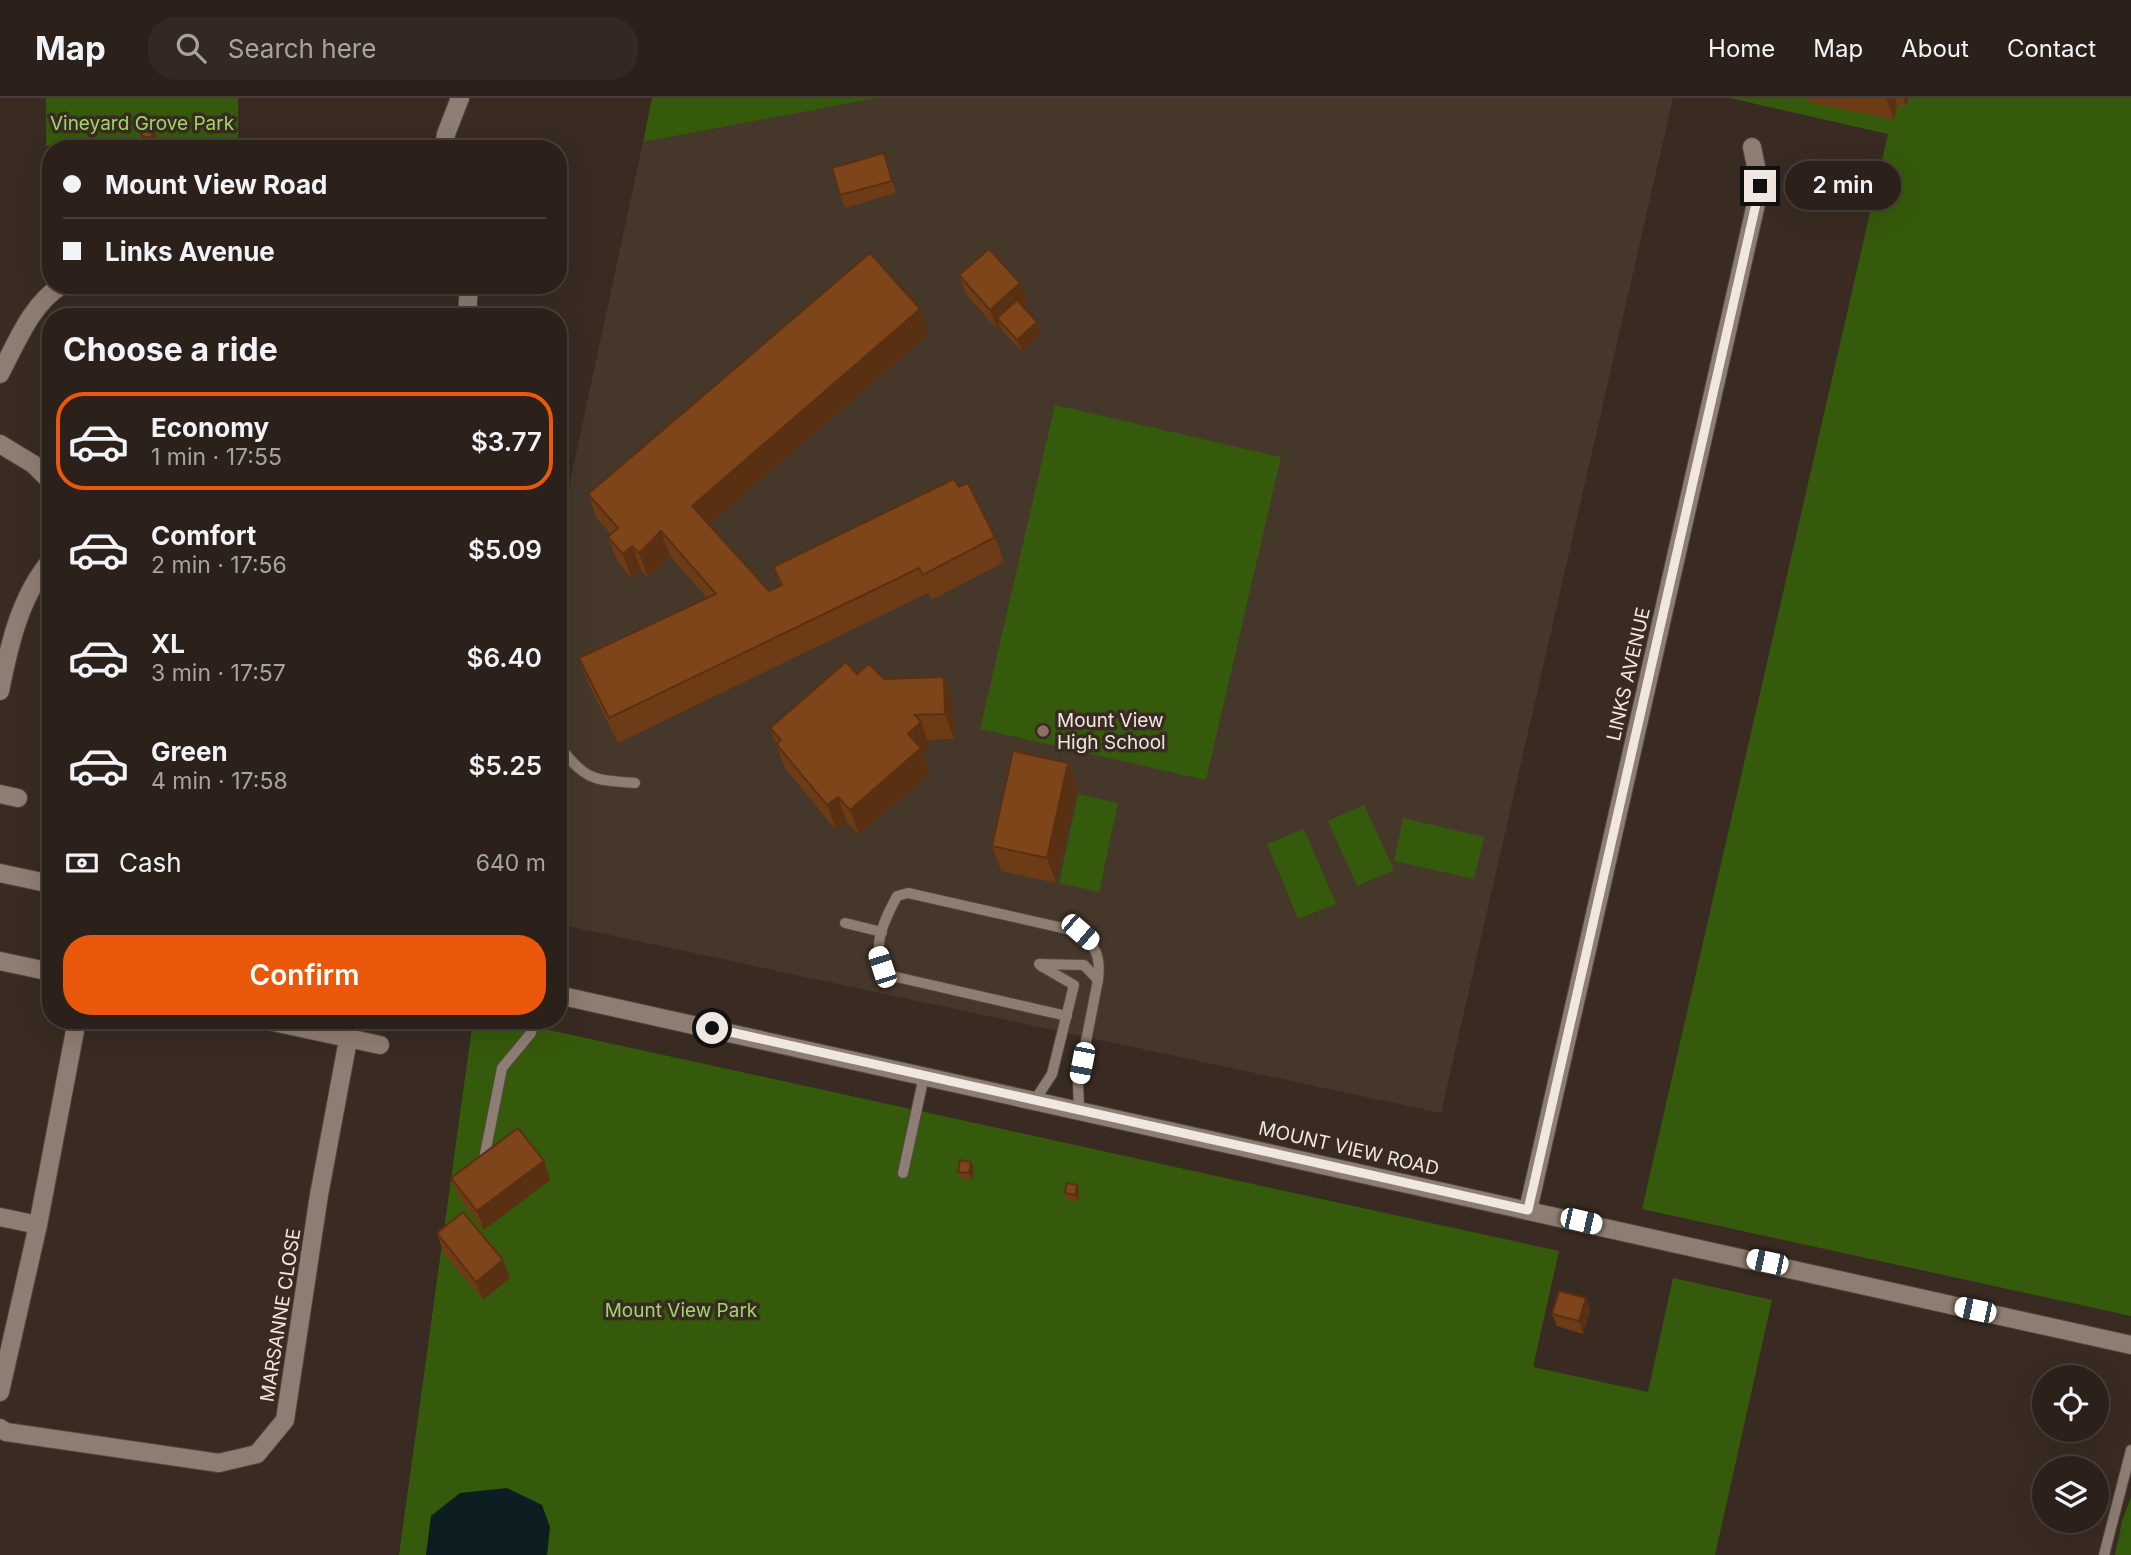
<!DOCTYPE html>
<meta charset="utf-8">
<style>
body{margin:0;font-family:Inter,sans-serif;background:#332823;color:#f1f3f6;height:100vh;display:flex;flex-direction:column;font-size:26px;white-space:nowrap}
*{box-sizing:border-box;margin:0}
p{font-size:23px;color:#a6a3a2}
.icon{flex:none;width:38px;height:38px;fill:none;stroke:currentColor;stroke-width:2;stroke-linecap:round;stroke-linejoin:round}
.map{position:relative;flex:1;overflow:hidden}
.side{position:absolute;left:42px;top:210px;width:525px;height:721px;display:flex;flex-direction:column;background:#2b201a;border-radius:28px;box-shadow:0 7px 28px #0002,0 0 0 2px #473e39}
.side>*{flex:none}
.guide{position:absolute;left:42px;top:42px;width:525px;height:154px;border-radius:28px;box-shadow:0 7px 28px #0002,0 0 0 2px #473e39;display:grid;align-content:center;height:154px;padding:0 21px;background:#2b201a}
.tools{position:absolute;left:2032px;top:1267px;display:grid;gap:14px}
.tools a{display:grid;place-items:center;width:77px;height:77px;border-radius:50%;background:#2b201a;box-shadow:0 7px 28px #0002,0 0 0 2px #473e39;font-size:35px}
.end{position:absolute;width:32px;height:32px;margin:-16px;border:9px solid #f1e7e1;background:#111;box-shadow:0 0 0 4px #111}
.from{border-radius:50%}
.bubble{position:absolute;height:49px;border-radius:24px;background:#2b201a;box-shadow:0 7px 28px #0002,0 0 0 2px #473e39;font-size:23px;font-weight:600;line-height:49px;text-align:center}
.car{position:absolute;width:21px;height:42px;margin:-21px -10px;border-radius:9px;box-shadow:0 0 5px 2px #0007;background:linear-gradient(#fff 24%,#345 0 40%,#fff 0 76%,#345 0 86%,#fff 0)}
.guide b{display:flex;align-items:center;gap:24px;height:66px;font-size:26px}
.guide b+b{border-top:2px solid #473e39}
.guide i{width:18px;height:18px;background:#f1f3f6}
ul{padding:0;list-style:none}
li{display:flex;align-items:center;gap:21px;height:98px;margin:0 14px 10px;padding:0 7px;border:4px solid transparent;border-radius:28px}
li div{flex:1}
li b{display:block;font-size:26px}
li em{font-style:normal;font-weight:600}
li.selected{border-color:#ea580c}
li>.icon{width:63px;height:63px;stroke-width:1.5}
h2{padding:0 21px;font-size:32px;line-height:84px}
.pay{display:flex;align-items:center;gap:18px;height:77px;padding:0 21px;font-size:26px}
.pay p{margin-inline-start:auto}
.cta{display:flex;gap:14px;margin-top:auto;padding:14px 21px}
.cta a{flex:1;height:80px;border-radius:28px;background:#ea580c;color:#fff;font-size:28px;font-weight:600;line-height:80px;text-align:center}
header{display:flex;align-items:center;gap:42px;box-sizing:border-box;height:98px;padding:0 35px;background:#2b201a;border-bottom:2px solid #473e39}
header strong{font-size:33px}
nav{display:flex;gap:38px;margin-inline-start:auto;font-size:24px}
.search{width:490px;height:63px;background:#332823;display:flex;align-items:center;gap:18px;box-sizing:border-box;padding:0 24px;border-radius:28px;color:#a6a3a2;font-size:26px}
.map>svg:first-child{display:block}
.education{fill:#45372a}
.green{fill:#365a0b}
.water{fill:#0c1e21}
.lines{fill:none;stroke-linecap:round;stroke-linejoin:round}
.service-casing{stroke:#52463e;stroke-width:12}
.minor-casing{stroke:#52463e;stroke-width:20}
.secondary-casing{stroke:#52463e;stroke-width:20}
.service{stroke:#8e7d72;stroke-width:10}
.minor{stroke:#8e7d72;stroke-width:18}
.secondary{stroke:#8e7d72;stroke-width:18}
.wall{fill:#6d3b16}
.shaded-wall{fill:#593012}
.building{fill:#7f451a;stroke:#593012;stroke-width:2}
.route{stroke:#f1e7e1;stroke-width:9}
.education-dot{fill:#8d6e63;stroke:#392b22;stroke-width:2.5}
.labels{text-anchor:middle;stroke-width:7;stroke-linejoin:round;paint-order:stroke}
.park-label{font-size:19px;fill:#9ed76b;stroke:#392b22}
.street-label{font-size:19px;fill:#f1e7e1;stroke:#392b22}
.poi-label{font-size:19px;fill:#f1e7e1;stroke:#392b22;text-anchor:start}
</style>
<header>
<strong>Map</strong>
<div class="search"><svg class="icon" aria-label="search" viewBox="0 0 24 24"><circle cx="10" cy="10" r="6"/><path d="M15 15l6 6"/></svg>Search here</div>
<nav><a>Home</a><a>Map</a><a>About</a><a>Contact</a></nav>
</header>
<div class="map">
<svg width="2131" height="1457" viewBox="0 0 2131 1457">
<rect width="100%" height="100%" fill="#392b22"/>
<polygon class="education" points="878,0 1673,0 1441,1015 558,826 558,440 643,44"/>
<g class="green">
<polygon points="46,0 238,0 238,51 124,51 117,42 46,48"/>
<polygon points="652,0 878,0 643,44"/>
<polygon points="1730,0 2131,0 2131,1218 1642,1111 1888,36"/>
<polygon points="1055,307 1281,359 1206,682 980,631"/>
<polygon points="1078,696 1118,705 1099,794 1059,785"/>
<polygon points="1364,707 1394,772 1357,788 1328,723"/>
<polygon points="1403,720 1484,739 1474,781 1394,763"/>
<polygon points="1304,731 1336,806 1298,821 1267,746"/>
<polygon points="473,922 504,922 1559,1153 1533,1269 1648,1294 1673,1180 1772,1202 1715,1457 399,1457"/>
<polygon points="2131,1399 2131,1457 2115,1457 2122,1423"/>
</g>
<polygon class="water" points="507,1390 542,1407 550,1429 547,1457 426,1457 431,1418 460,1395"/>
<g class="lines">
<g class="service-casing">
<g id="service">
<path d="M558 646C584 682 593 682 635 685"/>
<polyline points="845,825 882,834"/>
<polyline points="1039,866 1084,867 1098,882 1078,984 1079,1011"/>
<path d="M1067 918 892 878C867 855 883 825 897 798L908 795 1080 834C1096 849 1101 859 1098 882"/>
<polyline points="1035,1002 1052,976 1074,887 1041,868"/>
<polyline points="483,1066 502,970 531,935 534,922"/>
<polyline points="903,1075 924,978"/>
<polyline points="2104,1457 2131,1352"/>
</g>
</g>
<g class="minor-casing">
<g id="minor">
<polyline points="444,51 446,36 460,0"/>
<polyline points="467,219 469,187"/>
<path d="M0 276C16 246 31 206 62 187"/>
<polyline points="0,346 33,366 51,384"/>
<path d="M0 593C9 548 20 498 51 462"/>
<polyline points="0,696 18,700"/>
<polyline points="0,863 51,874"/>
<polyline points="264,922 380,947"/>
<polyline points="1528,1112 1760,88 1752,49"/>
<polyline points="0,1119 38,1127"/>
<polyline points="0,1294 38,1127 77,922"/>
<polyline points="0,1330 6,1334 219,1365 257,1356 285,1322 319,1097 348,942"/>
</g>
</g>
<g class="secondary-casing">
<g id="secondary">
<polyline points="0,775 51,786"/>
<polyline points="558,897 2131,1247"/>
</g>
</g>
<use href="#service" class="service"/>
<use href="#minor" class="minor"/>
<use href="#secondary" class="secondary"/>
</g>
<g class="wall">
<polygon points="1808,0 1908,0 1906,8 1897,7 1894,22 1809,4"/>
<polygon points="140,31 157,39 153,46 144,44"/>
<polygon points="884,55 896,95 845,110 840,97"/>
<polygon points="959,177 1020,185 1027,204 1022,208 1037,224 1041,236 1022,254 1002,232 1000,228 997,231 966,196"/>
<polygon points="929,236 709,426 769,493 780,488 773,469 995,439 1004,464 932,502 928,495 618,645 588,585 579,560 707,500 670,458 648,480 641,472 632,481 617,463 608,439 611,436 597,421 588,396"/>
<polygon points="857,576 884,581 944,579 953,604 954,641 928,642 930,649 923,656 930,675 859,737 847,724 836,732 785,670 770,630"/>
<polygon points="1068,665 1077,690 1056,785 1001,773 992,748"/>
<polygon points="544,1063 550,1082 484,1132 458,1098 451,1080"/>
<polygon points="971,1064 974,1070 972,1082 961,1080 958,1074"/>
<polygon points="1079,1093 1078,1103 1067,1102 1065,1095"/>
<polygon points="437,1135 503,1162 510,1180 483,1202 443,1154"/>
<polygon points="1586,1200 1590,1213 1583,1236 1557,1228 1552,1216"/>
</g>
<g class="shaded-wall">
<polygon points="1886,0 1895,0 1897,7 1894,22"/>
<polygon points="1903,0 1908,0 1906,8"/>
<polygon points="153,25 157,39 153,46 150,40"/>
<polygon points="1020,185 1027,204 1003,226 997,220 1000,228 997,231 990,212"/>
<polygon points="920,211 929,236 701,433 692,408"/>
<polygon points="1037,224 1041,236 1022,254 1017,242"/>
<polygon points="661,433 670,458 648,480 639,455"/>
<polygon points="632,448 641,472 632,481 623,456"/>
<polygon points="944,579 953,604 954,641 945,616"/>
<polygon points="921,624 930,649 923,656 930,675 859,737 850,712 908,636"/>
<polygon points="1068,665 1077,690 1056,785 1047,760"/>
<polygon points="838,699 847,724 836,732 827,707"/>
<polygon points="544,1063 550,1082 484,1132 477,1113"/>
<polygon points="971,1064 974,1070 972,1082 969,1075"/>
<polygon points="1077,1087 1079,1093 1078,1103 1075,1097"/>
<polygon points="503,1162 510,1180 483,1202 476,1184"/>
<polygon points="1586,1200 1590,1213 1583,1236 1579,1223"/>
</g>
<g class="building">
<polygon points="145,24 153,25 155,33 150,40 142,38 140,31"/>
<polygon points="884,55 892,83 840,97 832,70"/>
<polygon points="989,151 1020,185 990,212 959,177"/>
<polygon points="870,155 920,211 692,408 769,493 782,487 773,469 954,381 959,389 968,385 995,439 923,477 919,470 609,620 579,560 716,496 661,433 639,455 632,448 623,456 608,439 618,430 588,396"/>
<polygon points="1017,202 1037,224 1017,242 997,220"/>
<polygon points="846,564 857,576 869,566 884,581 944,579 945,616 915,617 921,624 908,636 921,650 850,712 838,699 827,707 776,646 781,642 770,630"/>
<polygon points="1013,653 1068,665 1047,760 992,748"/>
<polygon points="518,1030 544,1063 477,1113 451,1080"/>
<polygon points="960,1062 971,1064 969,1075 958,1074"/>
<polygon points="1067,1085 1077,1087 1075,1097 1065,1095"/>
<polygon points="463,1114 503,1162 476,1184 437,1135"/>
<polygon points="1559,1193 1586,1200 1579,1223 1552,1216"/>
</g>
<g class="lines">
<polyline class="route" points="712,930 1528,1112 1760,88"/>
</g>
<circle class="education-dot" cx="1043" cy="633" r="7"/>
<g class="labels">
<g class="park-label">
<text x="142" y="32">Vineyard Grove Park</text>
<text x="681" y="1219">Mount View Park</text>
</g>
<g class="street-label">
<text transform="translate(1628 576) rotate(-77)" y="7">LINKS AVENUE</text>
<text transform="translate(1349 1050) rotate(13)" y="7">MOUNT VIEW ROAD</text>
<text transform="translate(280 1217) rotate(-81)" y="7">MARSANNE CLOSE</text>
</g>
<g class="poi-label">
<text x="1057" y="629">Mount View<tspan x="1057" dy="22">High School</tspan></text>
</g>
</g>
</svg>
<div class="tools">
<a><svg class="icon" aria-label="locate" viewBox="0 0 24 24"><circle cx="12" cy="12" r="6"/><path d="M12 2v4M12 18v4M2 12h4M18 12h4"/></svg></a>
<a><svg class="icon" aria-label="layers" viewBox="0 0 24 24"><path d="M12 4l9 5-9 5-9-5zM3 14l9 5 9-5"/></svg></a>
</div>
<i class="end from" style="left:712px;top:930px"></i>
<i class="end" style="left:1760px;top:88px"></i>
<div class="bubble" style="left:1785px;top:63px;width:116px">2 min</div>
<i class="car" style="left:1080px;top:834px;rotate:131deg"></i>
<i class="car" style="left:882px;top:869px;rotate:342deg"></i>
<i class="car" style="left:1082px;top:965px;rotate:191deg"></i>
<i class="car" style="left:1581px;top:1123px;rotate:103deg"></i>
<i class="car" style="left:1767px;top:1164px;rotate:282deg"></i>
<i class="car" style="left:1975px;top:1212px;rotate:282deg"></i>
<div class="guide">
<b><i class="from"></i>Mount View Road</b>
<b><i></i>Links Avenue</b>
</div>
<section class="side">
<h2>Choose a ride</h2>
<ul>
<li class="selected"><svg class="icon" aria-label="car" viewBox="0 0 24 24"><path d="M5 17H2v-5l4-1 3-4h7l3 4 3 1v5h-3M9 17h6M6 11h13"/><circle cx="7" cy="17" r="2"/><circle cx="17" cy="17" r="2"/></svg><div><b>Economy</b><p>1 min · 17:55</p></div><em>$3.77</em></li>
<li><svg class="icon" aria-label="car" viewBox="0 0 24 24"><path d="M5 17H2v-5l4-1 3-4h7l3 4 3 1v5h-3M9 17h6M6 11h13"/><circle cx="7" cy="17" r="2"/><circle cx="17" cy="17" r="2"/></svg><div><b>Comfort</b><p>2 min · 17:56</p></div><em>$5.09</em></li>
<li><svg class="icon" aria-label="car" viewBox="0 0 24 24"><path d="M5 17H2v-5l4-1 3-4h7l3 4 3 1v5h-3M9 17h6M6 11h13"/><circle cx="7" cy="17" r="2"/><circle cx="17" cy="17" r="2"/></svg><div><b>XL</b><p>3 min · 17:57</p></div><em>$6.40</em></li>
<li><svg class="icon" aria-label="car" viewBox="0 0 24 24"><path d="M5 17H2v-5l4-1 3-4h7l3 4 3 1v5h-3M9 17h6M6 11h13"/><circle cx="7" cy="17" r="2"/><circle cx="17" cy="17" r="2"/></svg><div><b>Green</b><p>4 min · 17:58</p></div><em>$5.25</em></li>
</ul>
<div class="pay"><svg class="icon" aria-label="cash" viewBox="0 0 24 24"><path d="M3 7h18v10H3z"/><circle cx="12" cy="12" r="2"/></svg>Cash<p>640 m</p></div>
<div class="cta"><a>Confirm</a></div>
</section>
</div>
